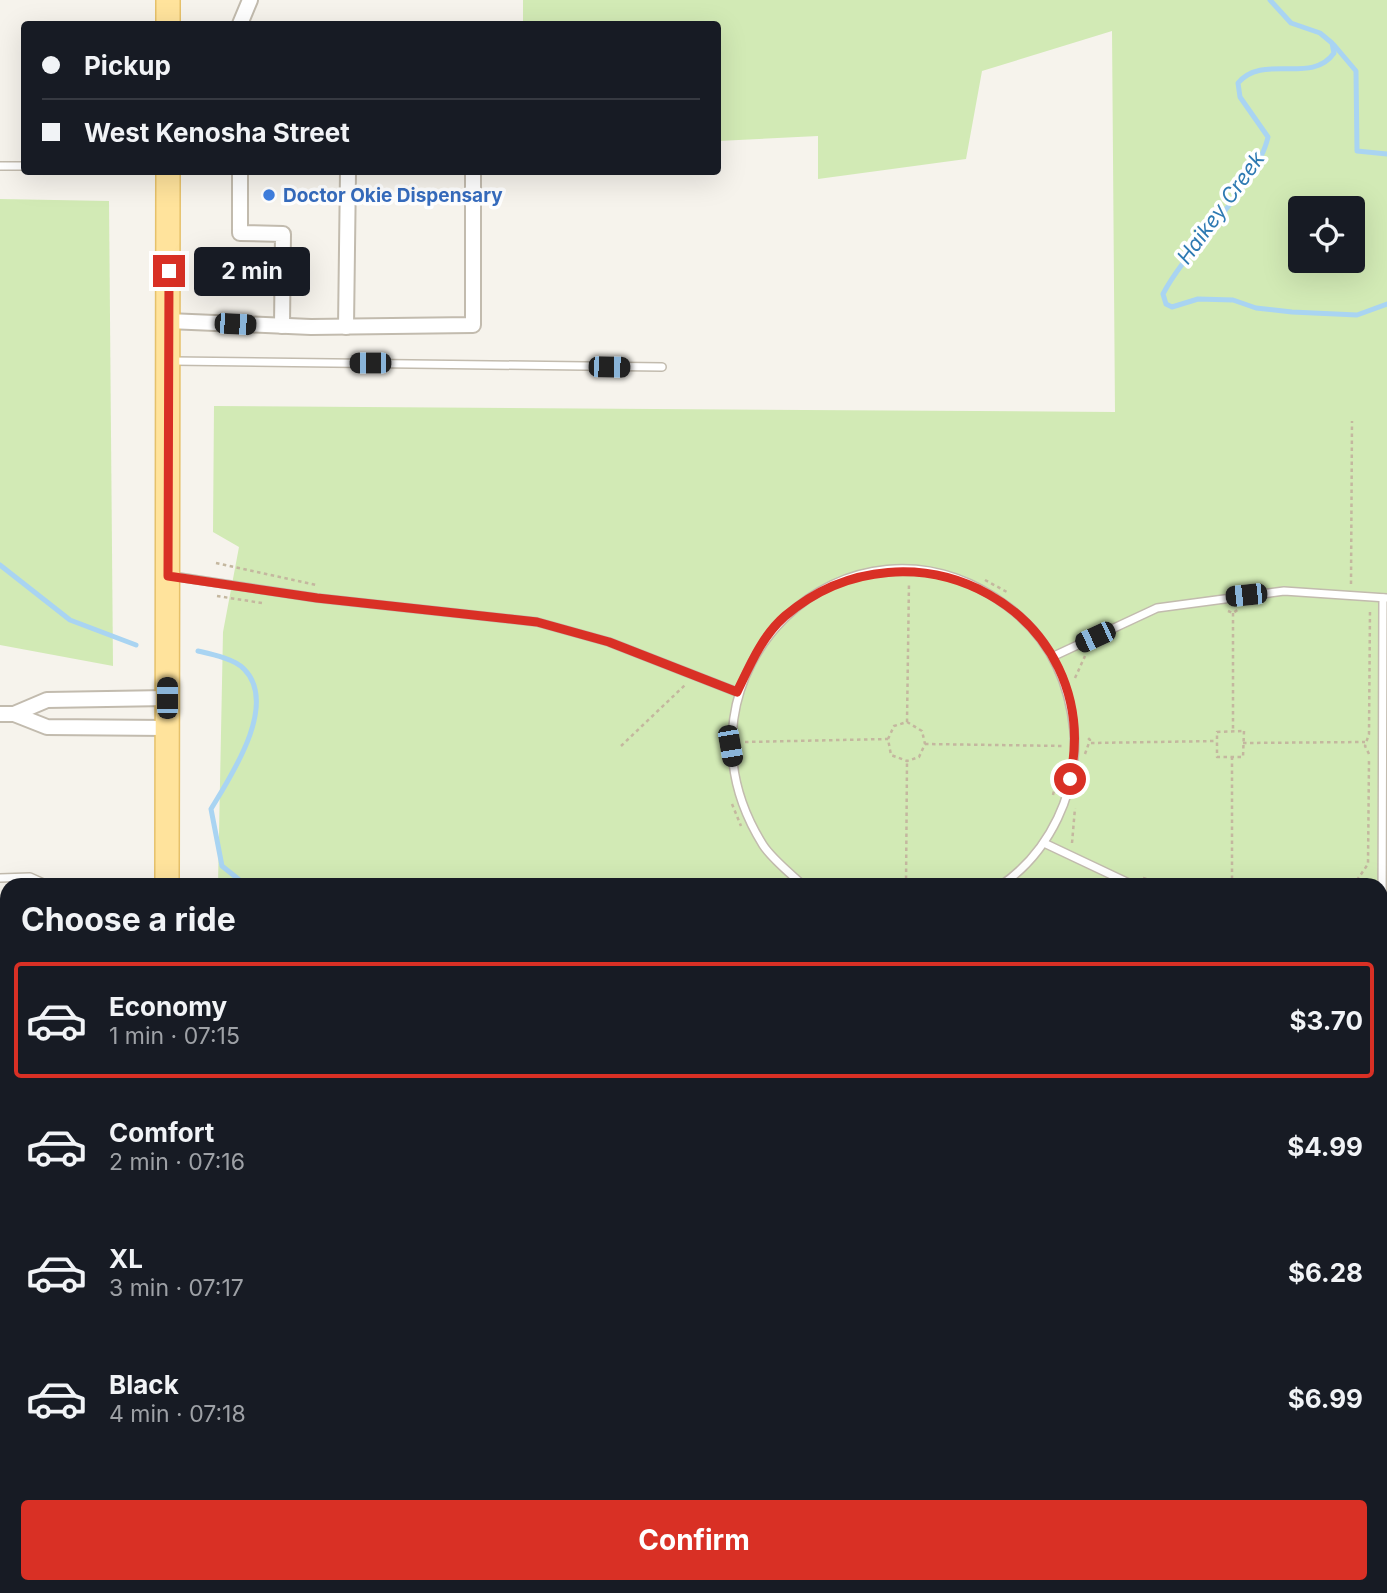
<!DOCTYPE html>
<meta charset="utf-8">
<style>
body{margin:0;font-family:Inter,sans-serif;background:#242831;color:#f1f3f6;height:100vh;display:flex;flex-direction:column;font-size:26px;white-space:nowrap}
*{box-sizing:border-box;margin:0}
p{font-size:23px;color:#9ea1a6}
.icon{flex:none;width:38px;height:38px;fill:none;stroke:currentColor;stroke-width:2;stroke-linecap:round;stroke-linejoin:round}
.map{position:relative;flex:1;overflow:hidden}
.drawer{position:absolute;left:0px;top:878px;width:1388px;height:716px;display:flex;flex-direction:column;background:#171b24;border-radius:21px 21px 0 0;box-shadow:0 7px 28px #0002}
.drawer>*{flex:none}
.hud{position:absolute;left:21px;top:21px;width:700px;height:154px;border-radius:7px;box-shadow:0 7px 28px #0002;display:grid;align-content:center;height:154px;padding:0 21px;background:#171b24}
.controls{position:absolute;left:1288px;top:196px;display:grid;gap:14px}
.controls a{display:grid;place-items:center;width:77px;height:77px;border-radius:7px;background:#171b24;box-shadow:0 7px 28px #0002;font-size:35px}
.end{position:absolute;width:32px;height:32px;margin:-16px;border:9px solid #d93025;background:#fff;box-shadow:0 0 0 4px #fff}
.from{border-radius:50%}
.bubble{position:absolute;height:49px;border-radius:7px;background:#171b24;box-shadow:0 7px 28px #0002;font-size:23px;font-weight:700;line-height:49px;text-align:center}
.car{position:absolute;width:21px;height:42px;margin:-21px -10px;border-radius:9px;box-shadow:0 0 5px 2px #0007;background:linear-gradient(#222 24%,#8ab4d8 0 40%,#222 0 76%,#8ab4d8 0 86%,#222 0)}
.hud b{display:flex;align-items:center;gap:24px;height:66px;font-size:26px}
.hud b+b{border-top:2px solid #363941}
.hud i{width:18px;height:18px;background:#f1f3f6}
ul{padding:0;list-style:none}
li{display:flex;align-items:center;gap:21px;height:116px;margin:0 14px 10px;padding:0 7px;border:4px solid transparent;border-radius:7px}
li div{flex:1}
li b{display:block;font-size:26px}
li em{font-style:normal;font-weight:700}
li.on{border-color:#d93025}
li>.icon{width:63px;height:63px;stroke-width:1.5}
h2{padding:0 21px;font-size:32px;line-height:84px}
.cta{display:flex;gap:14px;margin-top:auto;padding:14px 21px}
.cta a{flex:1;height:80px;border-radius:7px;background:#d93025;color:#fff;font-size:28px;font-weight:700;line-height:80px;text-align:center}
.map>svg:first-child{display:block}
.green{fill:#d2eab5;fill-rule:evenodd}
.water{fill:#a9d4f2}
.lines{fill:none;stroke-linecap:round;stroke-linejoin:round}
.stream{stroke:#a9d4f2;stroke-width:5}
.lane-casing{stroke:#c2bbae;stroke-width:10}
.street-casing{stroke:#c2bbae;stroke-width:18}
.secondary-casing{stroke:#d6c79b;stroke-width:24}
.primary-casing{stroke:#e6c16a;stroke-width:26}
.path{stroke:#c4b79f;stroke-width:2.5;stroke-dasharray:3.5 3.5;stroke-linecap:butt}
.lane{stroke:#fff;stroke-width:7}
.street{stroke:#fff;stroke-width:14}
.secondary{stroke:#fff3cd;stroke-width:21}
.primary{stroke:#ffe39c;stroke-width:23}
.route{stroke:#d93025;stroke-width:9}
.shop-dot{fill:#3f7fe0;stroke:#fff;stroke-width:2.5}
.labels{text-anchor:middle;stroke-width:7;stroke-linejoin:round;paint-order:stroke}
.shop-label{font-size:19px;font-weight:bold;fill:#366cbe;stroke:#fff;text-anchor:start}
.water-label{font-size:21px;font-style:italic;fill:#2e7ab2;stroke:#fff}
</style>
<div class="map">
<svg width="1387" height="1593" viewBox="0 0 1387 1593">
<rect width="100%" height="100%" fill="#f6f3ec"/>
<g class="green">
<path d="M523 0H1387V1130H1381V886L218 885 223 632 239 547 213 532 214 406 1115 412 1112 31 982 71 966 159 818 179V136L718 141V24H523ZM1300 208H1353V261H1300Z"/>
<polygon points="0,199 109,201 113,666 0,645"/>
<polygon points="655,1587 769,1587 772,1593 659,1593"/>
</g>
<polygon class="water" points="565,1587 643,1587 647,1593 571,1593"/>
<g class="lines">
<g class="stream">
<path d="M1270 0 1291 23 1320 33 1332 43 1334 53C1312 85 1263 53 1238 83L1240 97 1268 137C1257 186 1188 246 1163 294L1166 304 1172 307 1198 299 1233 300 1256 308 1292 312 1357 315 1387 304"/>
<polyline points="1334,45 1356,71 1357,151 1387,154"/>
<polyline points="0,565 70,620 136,645"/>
<path d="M198 651C211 654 235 659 244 669 279 704 231 776 211 809L222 866 247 886"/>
<polyline points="738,1587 742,1593"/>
</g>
<g class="lane-casing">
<g id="lane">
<polyline points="0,166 24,166"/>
<polyline points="173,361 662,367"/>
<polyline points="172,576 317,598 537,622 609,642 737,692"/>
<polyline points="1054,656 1157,608 1284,591 1387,598"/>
<polyline points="1044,843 1135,886"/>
<polyline points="0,878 30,877 50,886"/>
<path d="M804 886C791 874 772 859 763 845 656 674 849 488 1007 606 1049 637 1069 680 1074 731 1079 791 1050 852 1000 886"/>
<polyline points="1382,922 1383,598"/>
<polyline points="0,1055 7,1055"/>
<polyline points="0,1323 7,1323"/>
<polyline points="362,1587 363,1593"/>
<polyline points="11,1592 11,1587"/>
</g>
</g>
<g class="street-casing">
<g id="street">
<polyline points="240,24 250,0"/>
<polyline points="240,172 240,233 283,234 282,326"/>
<polyline points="168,321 311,327 473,325 473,172"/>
<polyline points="346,327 348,172"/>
<polyline points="0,714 14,714 47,727 167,728"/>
<polyline points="14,714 47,700 167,698"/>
<polyline points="1381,1306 1387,1306"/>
<polyline points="1381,1335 1387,1334"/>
<polyline points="413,1587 413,1593"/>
<polyline points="427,1587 428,1593"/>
<polyline points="1373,1587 1373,1593"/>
</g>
</g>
<g class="secondary-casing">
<g id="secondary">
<polyline points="1381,1166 1387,1166"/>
<polyline points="0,1172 7,1172"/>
</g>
</g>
<g class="primary-casing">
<g id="primary">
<polyline points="168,0 168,24"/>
<polyline points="167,886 168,172"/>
<polyline points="168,1587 168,1593"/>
</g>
</g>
<g class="path">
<polyline points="216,563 316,585"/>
<polyline points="985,580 1007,592"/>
<polyline points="1351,584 1352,421"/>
<polyline points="217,596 262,603"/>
<polyline points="1228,611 1233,613 1239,609"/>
<polyline points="1233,613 1233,732"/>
<polyline points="1075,678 1085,656"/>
<polyline points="907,722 922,731 925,744 919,757 907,761 891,755 888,739 894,726 907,722 909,582"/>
<polygon points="1244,731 1243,757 1217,757 1217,732"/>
<polyline points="745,742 888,739"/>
<polyline points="1091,743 1217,741"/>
<polyline points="1243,743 1365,742"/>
<polyline points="925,744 1064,746"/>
<polyline points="621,746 685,685"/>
<polyline points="1085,754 1090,740 1086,736"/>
<polyline points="1369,754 1365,746 1369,734 1370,609"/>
<polyline points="1053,795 1060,764"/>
<polyline points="732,804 741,826"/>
<polyline points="1072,843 1075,808"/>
<polyline points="1143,878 1169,886"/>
<polyline points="906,886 907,761"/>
<polyline points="1232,886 1232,757"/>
<polyline points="1353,886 1368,864 1369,761"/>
</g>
<use href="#lane" class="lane"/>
<use href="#street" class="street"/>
<use href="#secondary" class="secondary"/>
<use href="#primary" class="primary"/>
</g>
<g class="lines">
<path class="route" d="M169 271 168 576 317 598 537 622 609 642 737 692C750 665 762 636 785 616 912 508 1106 612 1070 779"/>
</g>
<circle class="shop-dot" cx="269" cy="195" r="7"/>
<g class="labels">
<g class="shop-label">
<text x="283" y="202">Doctor Okie Dispensary</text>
</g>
<g class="water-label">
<text transform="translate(1221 208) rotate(-54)" y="7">Haikey Creek</text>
</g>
</g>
</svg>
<div class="controls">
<a><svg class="icon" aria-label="locate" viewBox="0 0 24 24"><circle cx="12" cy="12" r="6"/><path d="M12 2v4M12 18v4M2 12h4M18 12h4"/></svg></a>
</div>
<i class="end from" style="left:1070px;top:779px"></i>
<i class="end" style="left:169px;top:271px"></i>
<div class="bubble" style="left:194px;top:247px;width:116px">2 min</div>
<i class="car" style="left:235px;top:324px;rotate:93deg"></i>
<i class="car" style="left:370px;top:363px;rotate:270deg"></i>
<i class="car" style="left:609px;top:367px;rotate:91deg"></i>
<i class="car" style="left:1246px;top:595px;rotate:264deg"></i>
<i class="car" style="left:1095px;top:637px;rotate:245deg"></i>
<i class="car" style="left:167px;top:698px;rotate:0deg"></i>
<i class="car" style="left:730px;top:746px;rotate:170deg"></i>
<div class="hud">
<b><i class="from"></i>Pickup</b>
<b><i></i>West Kenosha Street</b>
</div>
<section class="drawer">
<h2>Choose a ride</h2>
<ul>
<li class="on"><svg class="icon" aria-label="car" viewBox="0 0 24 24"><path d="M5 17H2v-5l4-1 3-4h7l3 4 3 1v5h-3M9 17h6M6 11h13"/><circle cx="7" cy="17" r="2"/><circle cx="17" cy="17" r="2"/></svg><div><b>Economy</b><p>1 min · 07:15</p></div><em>$3.70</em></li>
<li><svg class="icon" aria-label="car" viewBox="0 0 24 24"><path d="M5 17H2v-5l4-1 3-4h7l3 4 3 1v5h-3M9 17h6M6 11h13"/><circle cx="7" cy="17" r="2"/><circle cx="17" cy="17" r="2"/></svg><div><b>Comfort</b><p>2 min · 07:16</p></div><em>$4.99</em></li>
<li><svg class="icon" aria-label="car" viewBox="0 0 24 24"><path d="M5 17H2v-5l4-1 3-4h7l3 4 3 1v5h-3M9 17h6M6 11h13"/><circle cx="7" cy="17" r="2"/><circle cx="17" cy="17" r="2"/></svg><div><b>XL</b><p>3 min · 07:17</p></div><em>$6.28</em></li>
<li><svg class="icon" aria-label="car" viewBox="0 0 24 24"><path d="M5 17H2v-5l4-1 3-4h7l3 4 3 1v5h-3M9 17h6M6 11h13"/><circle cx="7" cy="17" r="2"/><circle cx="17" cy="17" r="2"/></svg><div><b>Black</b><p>4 min · 07:18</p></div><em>$6.99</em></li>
</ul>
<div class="cta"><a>Confirm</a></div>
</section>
</div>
